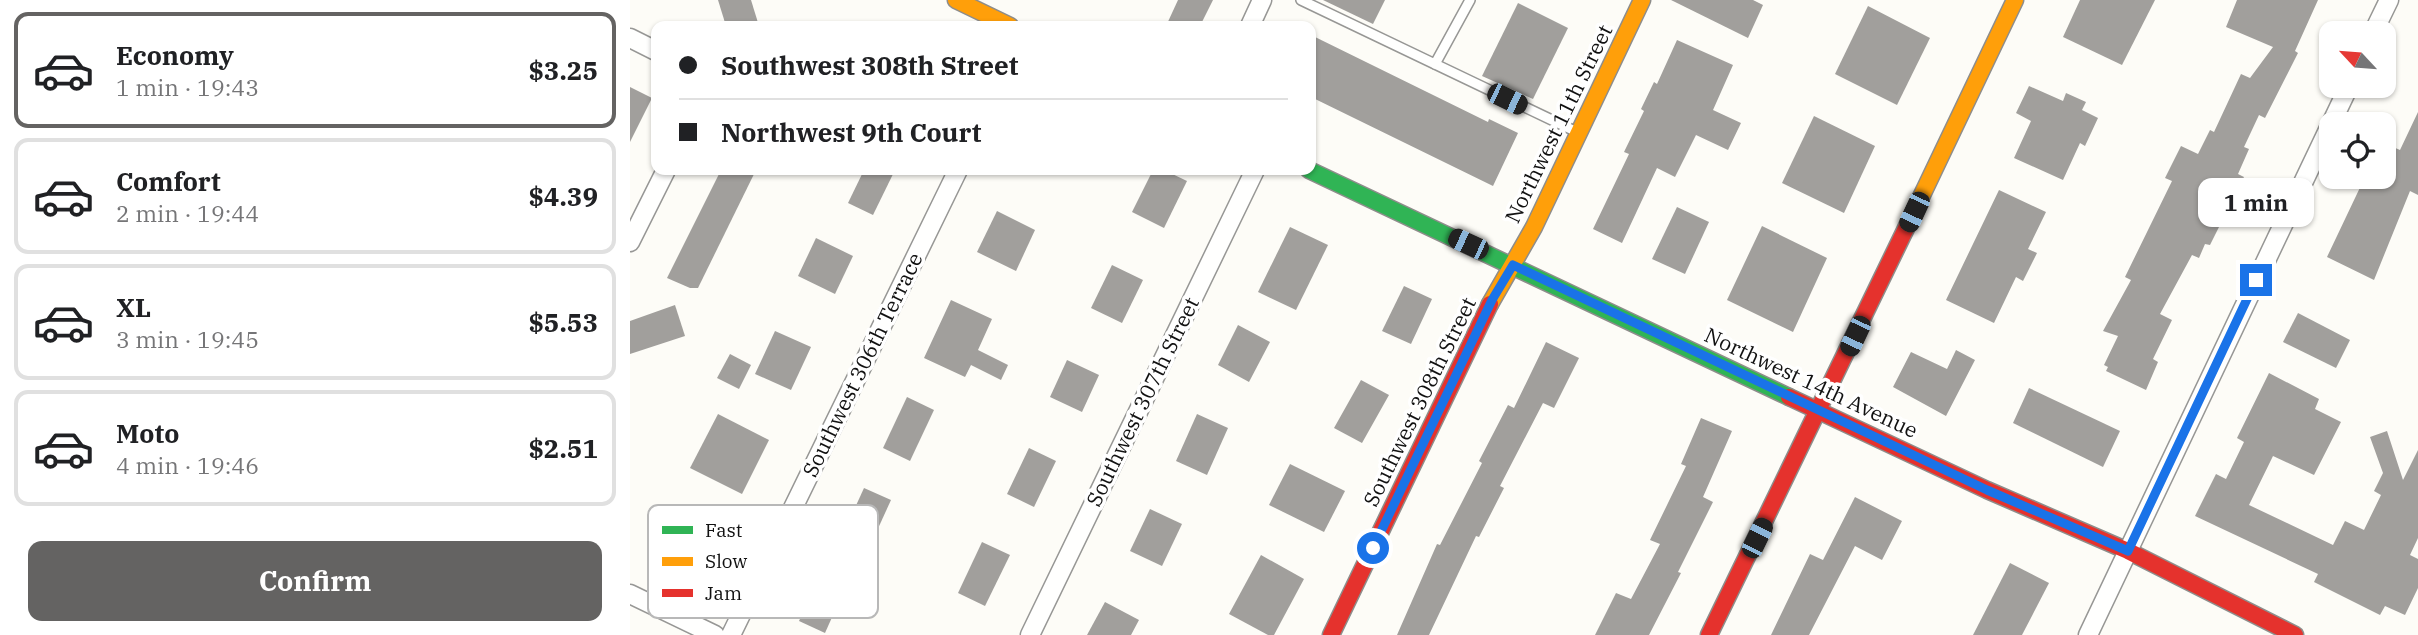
<!DOCTYPE html>
<meta charset="utf-8">
<style>
body{margin:0;font-family:"IBM Plex Serif",serif;background:#f6f6f6;color:#202124;height:100vh;display:flex;flex-direction:column;font-size:26px;white-space:nowrap}
*{box-sizing:border-box;margin:0}
p{font-size:23px;color:#757577}
.icon{flex:none;width:38px;height:38px;fill:none;stroke:currentColor;stroke-width:2;stroke-linecap:round;stroke-linejoin:round}
.map{position:relative;flex:1;overflow:hidden}
.side{display:flex;flex-direction:column;background:#fff;width:630px}
.side>*{flex:none}
.hud{position:absolute;left:21px;top:21px;width:665px;height:154px;border-radius:14px;box-shadow:0 2px 5px #0004;display:grid;align-content:center;height:154px;padding:0 28px;background:#fff}
.needle{width:46px;rotate:296deg}
.tools{position:absolute;left:1689px;top:21px;display:grid;gap:14px}
.tools a{display:grid;place-items:center;width:77px;height:77px;border-radius:14px;background:#fff;box-shadow:0 2px 5px #0004;font-size:35px}
.end{position:absolute;width:32px;height:32px;margin:-16px;border:9px solid #1a73e8;background:#fff;box-shadow:0 0 0 4px #fff}
.from{border-radius:50%}
.bubble{position:absolute;height:49px;border-radius:14px;background:#fff;box-shadow:0 2px 5px #0004;font-size:23px;font-weight:700;line-height:49px;text-align:center}
.car{position:absolute;width:21px;height:42px;margin:-21px -10px;border-radius:9px;box-shadow:0 0 5px 2px #0007;background:linear-gradient(#222 24%,#8ab4d8 0 40%,#222 0 76%,#8ab4d8 0 86%,#222 0)}
.hud b{display:flex;align-items:center;gap:24px;height:66px;font-size:26px}
.hud b+b{border-top:2px solid #e0e0e0}
.hud i{width:18px;height:18px;background:#202124}
ul{padding:12px 0 0;list-style:none}
li{display:flex;align-items:center;gap:21px;height:116px;margin:0 14px 10px;padding:0 14px;border:4px solid #e0e0e0;border-radius:14px}
li div{flex:1}
li b{display:block;font-size:26px}
li em{font-style:normal;font-weight:700}
li.on{border-color:#646362}
li>.icon{width:63px;height:63px;stroke-width:1.5}
.primary-button{display:flex;gap:14px;margin-top:auto;padding:14px 28px}
.primary-button a{flex:1;height:80px;border-radius:14px;background:#646362;color:#fff;font-size:28px;font-weight:700;line-height:80px;text-align:center}
main{display:flex;flex:1;min-height:0}
.map>svg:first-child{display:block}
.building{fill:#a19f9c}
.lines{fill:none;stroke-linecap:round;stroke-linejoin:round}
.lane-casing{stroke:#979795;stroke-width:12}
.street-casing{stroke:#979795;stroke-width:21}
.fast-casing{stroke:#8e8d8b;stroke-width:19}
.slow-casing{stroke:#8e8d8b;stroke-width:19}
.jam-casing{stroke:#8e8d8b;stroke-width:19}
.lane{stroke:#fffffe;stroke-width:9}
.street{stroke:#fffffe;stroke-width:18}
.fast{stroke:#30b455;stroke-width:16}
.slow{stroke:#ff9f0a;stroke-width:16}
.jam{stroke:#e5322d;stroke-width:16}
.route{stroke:#1a73e8;stroke-width:9}
.labels{text-anchor:middle;stroke-width:7;stroke-linejoin:round;paint-order:stroke}
.street-label{font-size:21px;fill:#111;stroke:#fff}
.key{fill:#fff;stroke:#b8b8b8;stroke-width:2}
.key-label{font-size:19px;fill:#111}
</style>
<main>
<section class="side">
<ul>
<li class="on"><svg class="icon" aria-label="car" viewBox="0 0 24 24"><path d="M5 17H2v-5l4-1 3-4h7l3 4 3 1v5h-3M9 17h6M6 11h13"/><circle cx="7" cy="17" r="2"/><circle cx="17" cy="17" r="2"/></svg><div><b>Economy</b><p>1 min · 19:43</p></div><em>$3.25</em></li>
<li><svg class="icon" aria-label="car" viewBox="0 0 24 24"><path d="M5 17H2v-5l4-1 3-4h7l3 4 3 1v5h-3M9 17h6M6 11h13"/><circle cx="7" cy="17" r="2"/><circle cx="17" cy="17" r="2"/></svg><div><b>Comfort</b><p>2 min · 19:44</p></div><em>$4.39</em></li>
<li><svg class="icon" aria-label="car" viewBox="0 0 24 24"><path d="M5 17H2v-5l4-1 3-4h7l3 4 3 1v5h-3M9 17h6M6 11h13"/><circle cx="7" cy="17" r="2"/><circle cx="17" cy="17" r="2"/></svg><div><b>XL</b><p>3 min · 19:45</p></div><em>$5.53</em></li>
<li><svg class="icon" aria-label="car" viewBox="0 0 24 24"><path d="M5 17H2v-5l4-1 3-4h7l3 4 3 1v5h-3M9 17h6M6 11h13"/><circle cx="7" cy="17" r="2"/><circle cx="17" cy="17" r="2"/></svg><div><b>Moto</b><p>4 min · 19:46</p></div><em>$2.51</em></li>
</ul>
<div class="primary-button"><a>Confirm</a></div>
</section>
<div class="map">
<svg width="1788" height="635" viewBox="0 0 1788 635">
<rect width="100%" height="100%" fill="#fdfcf7"/>
<g class="building">
<polygon points="88,0 121,0 129,26 96,26"/>
<polygon points="548,0 583,0 570,26 536,26"/>
<polygon points="693,0 755,0 743,24"/>
<polygon points="1041,0 1123,0 1133,5 1118,38"/>
<polygon points="1450,0 1525,0 1492,65 1433,37"/>
<polygon points="1607,0 1688,0 1665,51 1668,53 1635,118 1629,115 1614,147 1619,149 1608,174 1614,177 1580,245 1575,244 1569,258 1562,255 1530,314 1542,320 1523,359 1528,362 1516,390 1476,371 1478,367 1474,365 1488,336 1473,331 1501,280 1495,277 1542,181 1535,178 1551,146 1568,154 1580,130 1584,132 1611,74 1620,78 1643,47 1596,27"/>
<polygon points="888,3 938,28 903,99 852,76"/>
<polygon points="1238,6 1300,38 1267,105 1205,74"/>
<polygon points="681,35 858,122 859,119 888,133 863,186 681,97"/>
<polygon points="1047,40 1103,65 1083,110 1111,123 1098,150 1066,135 1045,177 1027,168 992,243 963,229 999,154 994,152 1014,111 1011,109 1024,82 1027,84"/>
<polygon points="1399,86 1433,101 1436,93 1456,102 1452,110 1468,118 1455,146 1450,143 1433,180 1384,158 1401,121 1386,113"/>
<polygon points="0,87 22,98 0,142"/>
<polygon points="1788,112 1788,195 1780,191 1744,280 1697,257 1735,177 1754,177 1754,143 1770,150"/>
<polygon points="1184,116 1245,146 1214,213 1152,183"/>
<polygon points="91,170 126,170 68,288 60,288 37,278"/>
<polygon points="234,170 265,170 243,215 218,203"/>
<polygon points="523,170 534,170 557,181 534,228 502,212"/>
<polygon points="1369,190 1416,212 1398,249 1407,253 1393,281 1386,277 1364,323 1316,300"/>
<polygon points="1047,207 1079,222 1055,274 1022,259"/>
<polygon points="367,211 405,230 386,271 347,252"/>
<polygon points="1132,226 1197,258 1163,332 1097,300"/>
<polygon points="660,227 698,245 666,310 628,292"/>
<polygon points="186,238 223,256 205,294 168,276"/>
<polygon points="482,265 513,280 492,323 461,308"/>
<polygon points="774,286 802,299 781,344 752,331"/>
<polygon points="321,300 362,319 348,350 378,365 371,380 341,365 335,377 294,358"/>
<polygon points="45,305 55,336 0,354 0,321"/>
<polygon points="1668,313 1720,340 1706,368 1653,342"/>
<polygon points="608,325 640,342 619,382 588,365"/>
<polygon points="145,331 181,347 161,390 125,374"/>
<polygon points="916,342 949,358 924,408 913,403 870,486 874,488 849,537 846,536 799,635 767,635 807,544 810,545 852,463 849,461 878,405 884,408"/>
<polygon points="1326,350 1345,360 1316,416 1263,387 1281,352 1317,369"/>
<polygon points="100,354 121,365 109,389 87,378"/>
<polygon points="437,360 469,375 452,412 420,397"/>
<polygon points="1639,373 1689,399 1685,409 1711,422 1684,475 1643,456 1619,505 1703,545 1715,521 1734,530 1751,495 1744,491 1753,473 1740,437 1757,431 1773,480 1788,450 1788,538 1780,555 1788,559 1788,588 1775,615 1755,606 1750,615 1684,582 1688,574 1565,516 1586,474 1596,479 1614,442 1607,438"/>
<polygon points="731,380 759,395 732,443 704,428"/>
<polygon points="1399,388 1490,431 1473,467 1383,423"/>
<polygon points="277,397 304,410 280,461 253,448"/>
<polygon points="88,414 139,440 112,494 60,468"/>
<polygon points="567,414 598,428 577,475 546,461"/>
<polygon points="1071,418 1102,431 1073,497 1083,502 1048,572 1051,573 1019,635 965,635 986,593 1001,599 1030,544 1020,540 1056,466 1051,464"/>
<polygon points="399,448 426,461 404,507 377,494"/>
<polygon points="660,464 715,491 694,532 639,505"/>
<polygon points="234,488 261,500 240,546 213,534"/>
<polygon points="1225,497 1272,521 1252,560 1225,546 1179,635 1141,635 1180,554 1193,560"/>
<polygon points="520,509 552,524 532,566 500,551"/>
<polygon points="352,542 380,555 355,606 328,593"/>
<polygon points="631,555 674,579 644,635 638,635 599,614"/>
<polygon points="1380,563 1419,583 1392,635 1343,635"/>
<polygon points="191,574 216,586 195,633 169,621"/>
<polygon points="475,602 509,620 501,635 457,635"/>
</g>
<g class="lines">
<g class="lane-casing">
<g id="lane">
<polyline points="671,0 947,132"/>
<polyline points="805,64 840,0"/>
</g>
</g>
<g class="street-casing">
<g id="street">
<polyline points="620,26 632,0"/>
<polyline points="1743,33 1759,0"/>
<polyline points="0,38 26,51"/>
<polyline points="0,242 36,170"/>
<polyline points="0,594 85,635"/>
<polyline points="101,635 328,170"/>
<polyline points="400,635 625,170"/>
<polyline points="1458,635 1719,86"/>
</g>
</g>
<g class="fast-casing">
<polyline id="fast" points="679,170 1159,397"/>
</g>
<g class="slow-casing">
<g id="slow">
<polyline points="326,0 380,26"/>
<polyline points="1282,216 1385,0"/>
<polyline points="860,304 904,227 1012,0"/>
</g>
</g>
<g class="jam-casing">
<g id="jam">
<polyline points="1159,397 1357,490 1498,551 1665,635"/>
<polyline points="701,635 860,304"/>
<polyline points="1079,635 1282,216"/>
</g>
</g>
<use href="#lane" class="lane"/>
<use href="#street" class="street"/>
<use href="#fast" class="fast"/>
<use href="#slow" class="slow"/>
<use href="#jam" class="jam"/>
</g>
<g class="lines">
<polyline class="route" points="743,548 862,300 883,265 1357,490 1498,551 1626,280"/>
</g>
<g class="labels">
<g class="street-label">
<text transform="translate(929 124) rotate(-64)" y="7">Northwest 11th Street</text>
<text transform="translate(233 365) rotate(-64)" y="7">Southwest 306th Terrace</text>
<text transform="translate(1181 383) rotate(25)" y="7">Northwest 14th Avenue</text>
<text transform="translate(513 402) rotate(-64)" y="7">Southwest 307th Street</text>
<text transform="translate(790 402) rotate(-64)" y="7">Southwest 308th Street</text>
</g>
</g>
<rect x="18" y="505" width="230" height="113" rx="10" class="key"/>
<rect x="32" y="526" width="31" height="8" fill="#30b455"/>
<rect x="32" y="557" width="31" height="9" fill="#ff9f0a"/>
<rect x="32" y="589" width="31" height="8" fill="#e5322d"/>
<g class="key-label">
<text x="75" y="537">Fast</text>
<text x="75" y="568">Slow</text>
<text x="75" y="600">Jam</text>
</g>
</svg>
<div class="tools">
<a><svg class="needle" viewBox="-14 -14 28 28"><path d="M0-13l5 13h-10z" fill="#e53935"/><path d="M0 13l5-13h-10z" fill="#757577"/></svg></a>
<a><svg class="icon" aria-label="locate" viewBox="0 0 24 24"><circle cx="12" cy="12" r="6"/><path d="M12 2v4M12 18v4M2 12h4M18 12h4"/></svg></a>
</div>
<i class="end from" style="left:743px;top:548px"></i>
<i class="end" style="left:1626px;top:280px"></i>
<div class="bubble" style="left:1568px;top:178px;width:116px">1 min</div>
<i class="car" style="left:877px;top:99px;rotate:116deg"></i>
<i class="car" style="left:1284px;top:212px;rotate:205deg"></i>
<i class="car" style="left:838px;top:244px;rotate:295deg"></i>
<i class="car" style="left:1225px;top:336px;rotate:205deg"></i>
<i class="car" style="left:1127px;top:538px;rotate:26deg"></i>
<div class="hud">
<b><i class="from"></i>Southwest 308th Street</b>
<b><i></i>Northwest 9th Court</b>
</div>
</div>
</main>
